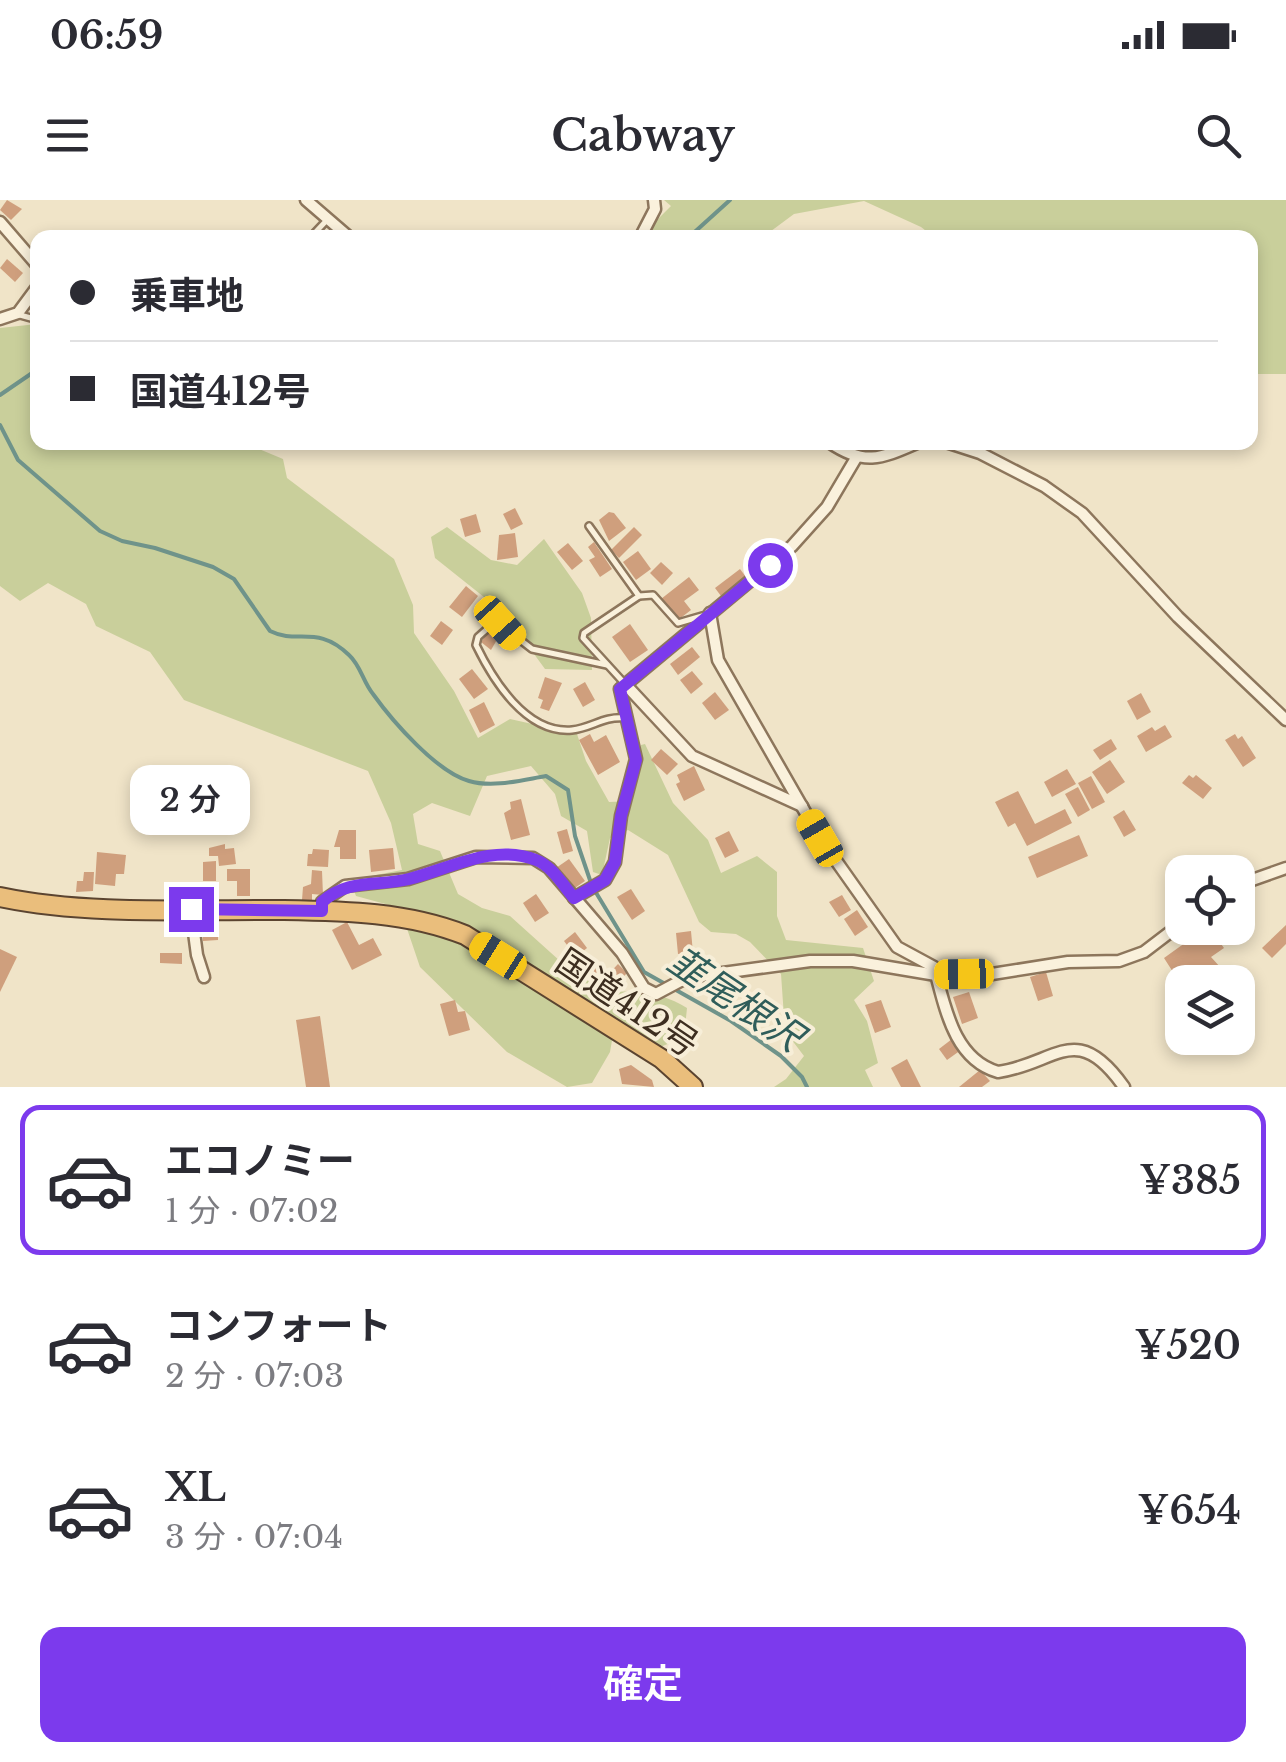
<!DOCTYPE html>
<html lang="ja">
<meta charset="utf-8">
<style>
body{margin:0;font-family:"Libre Baskerville","Noto Sans JP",serif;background:#f2f2f3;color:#2b2b33;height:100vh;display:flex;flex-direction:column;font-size:38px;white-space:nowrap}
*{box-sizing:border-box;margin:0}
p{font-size:32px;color:#7c7c81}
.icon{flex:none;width:55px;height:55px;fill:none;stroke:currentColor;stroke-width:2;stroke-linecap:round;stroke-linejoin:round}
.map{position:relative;height:887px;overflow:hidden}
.panel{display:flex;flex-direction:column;background:#fff;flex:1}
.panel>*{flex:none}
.guide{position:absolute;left:30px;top:30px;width:1228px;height:220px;border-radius:20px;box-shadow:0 5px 15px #0003;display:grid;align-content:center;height:220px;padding:0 40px;background:#fff}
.fabs{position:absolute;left:1165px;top:655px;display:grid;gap:20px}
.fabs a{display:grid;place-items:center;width:90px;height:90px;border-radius:20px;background:#fff;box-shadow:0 5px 15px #0003;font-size:50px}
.end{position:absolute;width:45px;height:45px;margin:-22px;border:12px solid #7c3aed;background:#fff;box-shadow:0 0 0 5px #fff}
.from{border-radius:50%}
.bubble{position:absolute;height:70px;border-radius:20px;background:#fff;box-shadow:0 5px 15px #0003;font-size:32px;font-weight:600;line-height:70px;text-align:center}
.car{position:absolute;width:30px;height:60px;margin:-30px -15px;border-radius:12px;box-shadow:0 0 8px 2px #0007;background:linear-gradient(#f5c518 24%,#345 0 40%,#f5c518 0 76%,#345 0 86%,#f5c518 0)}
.guide b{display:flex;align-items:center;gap:35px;height:95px;font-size:38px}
.guide b+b{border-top:2px solid #e1e1e2}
.guide i{width:25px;height:25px;background:#2b2b33}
ul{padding:18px 0 0;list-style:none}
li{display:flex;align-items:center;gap:30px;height:150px;margin:0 20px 15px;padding:0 20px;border:5px solid transparent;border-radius:20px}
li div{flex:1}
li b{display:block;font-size:38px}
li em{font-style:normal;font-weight:600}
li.active{border-color:#7c3aed}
li>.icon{width:90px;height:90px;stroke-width:1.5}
.button{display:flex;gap:20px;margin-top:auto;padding:20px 40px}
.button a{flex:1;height:115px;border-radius:20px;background:#7c3aed;color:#fff;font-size:40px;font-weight:600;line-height:115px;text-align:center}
.status{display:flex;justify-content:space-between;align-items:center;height:70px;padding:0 50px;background:#fff;direction:ltr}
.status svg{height:28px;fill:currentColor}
header{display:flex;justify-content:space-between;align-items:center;height:130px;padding:0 40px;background:#fff;font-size:45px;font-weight:600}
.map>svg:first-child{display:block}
.green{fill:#c9cf9b}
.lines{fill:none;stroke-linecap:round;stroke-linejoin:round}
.stream{stroke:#6f938a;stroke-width:4}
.building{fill:#cf9f7d}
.service-casing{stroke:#8d765c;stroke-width:10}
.minor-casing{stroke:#8d765c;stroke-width:15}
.trunk-casing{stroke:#5b4430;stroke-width:22}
.service{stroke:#faf1dc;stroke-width:5}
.minor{stroke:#faf1dc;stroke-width:10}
.trunk{stroke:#eabe7c;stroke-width:18}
.route{stroke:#7c3aed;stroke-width:12}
.labels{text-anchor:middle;stroke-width:8;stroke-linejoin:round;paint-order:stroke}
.street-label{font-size:35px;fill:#3d2e20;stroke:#f7eed8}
.water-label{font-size:38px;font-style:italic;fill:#2f5d5a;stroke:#f7eed8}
</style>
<div class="status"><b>06:59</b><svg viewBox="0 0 49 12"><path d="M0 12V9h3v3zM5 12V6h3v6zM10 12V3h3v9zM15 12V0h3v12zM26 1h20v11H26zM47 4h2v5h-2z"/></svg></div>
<header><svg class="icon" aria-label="menu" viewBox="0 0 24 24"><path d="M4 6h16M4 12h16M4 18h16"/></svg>Cabway<svg class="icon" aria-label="search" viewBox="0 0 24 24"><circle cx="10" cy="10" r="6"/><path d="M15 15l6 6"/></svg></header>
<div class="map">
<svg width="1286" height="887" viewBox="0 0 1286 887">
<rect width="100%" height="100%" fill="#f0e4c8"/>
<g class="green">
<polygon points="664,0 1286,0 1286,174 1250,174 1250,38 934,37 921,27 864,1 794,14 763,37 639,38 671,6"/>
<path d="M37 124 38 242 258 243 259 249 283 259 287 278 394 359 413 405 414 433 454 491 478 538 510 519 577 534 586 561 609 602 631 601 641 545 645 544 673 603 708 640 721 673 757 656 777 672V716L786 740 863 748 874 781 854 800 867 821 878 863 865 870 873 887H774L786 879 804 856 785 831 781 774 750 742 736 734 711 732 699 722 668 655 628 630 610 638 602 675 593 672 587 631 561 616 555 594 531 566 487 576 470 616 432 603 413 614 418 644 440 651 458 694 482 708 510 716 560 761 608 795C632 786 666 795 687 808L684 837 658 848 616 817 610 852 592 883 567 887 507 852 420 767 400 708 356 696 350 680 402 670 391 623 368 571 184 500 150 452 96 426 86 404 48 383 20 401 0 386V128Z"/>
<polygon points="447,327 491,360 517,365 544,339 582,393 591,418 592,470 545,469 504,413 435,358 431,337"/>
</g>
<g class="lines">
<g class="stream">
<polyline points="688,38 730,0"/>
<polyline points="0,195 38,169"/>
<path d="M0 225 18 260 100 331 122 341 155 348 213 367 234 379 270 431C298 445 317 424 349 455 361 466 363 482 373 494 393 522 437 572 469 581 493 588 522 580 546 576L568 590 575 636 592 686 644 772 731 821 781 856 802 877 807 887"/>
</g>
</g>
<g class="building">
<polygon points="7,0 22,9 11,20 0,10"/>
<polygon points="7,59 23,73 15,82 0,68"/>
<polygon points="515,308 523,324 511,330 503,314"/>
<polygon points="609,312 614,313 626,328 609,341 599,320"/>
<polygon points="476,314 481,332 465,337 460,319"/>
<polygon points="634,327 642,335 619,358 611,350"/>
<polygon points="515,333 518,357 497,360 499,335"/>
<polygon points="594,342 612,369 600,377 589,360 595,357 588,347"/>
<polygon points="568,343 583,361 572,370 557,352"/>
<polygon points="638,351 651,369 636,380 623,362"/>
<polygon points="661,362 673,373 662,385 650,373"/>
<polygon points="740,369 746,377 721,396 715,388"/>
<polygon points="689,377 699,390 684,401 691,410 678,420 661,399"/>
<polygon points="466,386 478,396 462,417 449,407"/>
<polygon points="441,421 453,430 442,445 430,436"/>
<polygon points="630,424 648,450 630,462 612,437"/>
<polygon points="494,425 502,431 491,450 481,442"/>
<polygon points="692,447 700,457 678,475 670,464"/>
<polygon points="472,469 488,489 474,499 459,479"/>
<polygon points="692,471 703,484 691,494 680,480"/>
<polygon points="545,477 562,483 549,511 540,508 543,500 538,498"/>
<polygon points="585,482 595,500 583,507 573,489"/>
<polygon points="715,492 729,510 715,520 702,503"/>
<polygon points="1141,493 1151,512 1137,520 1127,501"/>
<polygon points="484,502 495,525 480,533 469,510"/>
<polygon points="1165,525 1172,537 1146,552 1137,536 1152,527 1155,531"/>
<polygon points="590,534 594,542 606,535 620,562 598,575 579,540"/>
<polygon points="1235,534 1238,539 1242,536 1256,558 1243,567 1225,540"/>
<polygon points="1111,539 1117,549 1100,560 1093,550"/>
<polygon points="661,549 678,564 667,575 651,560"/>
<polygon points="1110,560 1125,582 1107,594 1092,572"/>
<polygon points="694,566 705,590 684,601 676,584 680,582 677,575"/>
<polygon points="1067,569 1076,584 1052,597 1044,582"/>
<polygon points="1189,575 1193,578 1196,575 1212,588 1203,599 1182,583"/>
<polygon points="1091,576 1105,602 1092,609 1078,583"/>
<polygon points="1078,587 1090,610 1078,617 1065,594"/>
<polygon points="1018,591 1035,624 1065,609 1072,623 1027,646 1015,623 1008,627 995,602"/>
<polygon points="521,599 530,635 511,640 504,613 511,609 510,602"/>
<polygon points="1124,610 1136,630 1124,637 1113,617"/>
<polygon points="567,629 573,651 563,654 557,632"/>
<polygon points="339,630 356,630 356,659 340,659 340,647 334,647"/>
<polygon points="729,631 739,651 725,658 715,638"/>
<polygon points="1079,635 1088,656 1037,678 1028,657"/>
<polygon points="225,644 225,649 234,648 236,664 219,666 218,656 209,656 209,648"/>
<polygon points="393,648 395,669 371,672 369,650"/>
<polygon points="313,649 329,650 328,667 307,666 308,654 312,654"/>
<polygon points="97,652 126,655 124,674 116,674 115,686 95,684"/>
<polygon points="569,659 585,681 572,690 556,668"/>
<polygon points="216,661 216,681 203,681 203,662"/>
<polygon points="227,669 250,669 250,696 237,696 237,681 227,681"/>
<polygon points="312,670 322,671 323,695 312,694 312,701 302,700 303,687 311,684"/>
<polygon points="84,672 94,672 93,691 76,692 77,681 83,681"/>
<polygon points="631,689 645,711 632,720 617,697"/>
<polygon points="536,694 549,713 535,722 523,703"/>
<polygon points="842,695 851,710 839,717 829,702"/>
<polygon points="857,710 868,727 855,736 844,719"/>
<polygon points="347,722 359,745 373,738 382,755 352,770 332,730"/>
<polygon points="202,723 218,723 218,740 203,741"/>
<polygon points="1286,725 1286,744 1272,758 1262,748"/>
<polygon points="691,731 693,753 678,754 676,733"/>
<polygon points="575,732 587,748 576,757 564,741"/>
<polygon points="1213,733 1224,748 1211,757 1230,778 1236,774 1247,790 1238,797 1238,782 1194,782 1182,766 1173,772 1164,758 1196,735 1201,742"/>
<polygon points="0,749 17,757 0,792"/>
<polygon points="160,753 182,753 182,764 160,763"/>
<polygon points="586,756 607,770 598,783 578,769"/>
<polygon points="618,764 627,773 613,788 604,779"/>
<polygon points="1046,772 1053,796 1038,801 1030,777"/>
<polygon points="732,782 737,799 719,804 715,786"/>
<polygon points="969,792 978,818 962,824 953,797"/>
<polygon points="455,800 458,812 465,811 470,830 449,836 440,804"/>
<polygon points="881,800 891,827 875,833 865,805"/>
<polygon points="755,803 763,813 748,825 740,815"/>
<polygon points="320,816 330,887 306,887 296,820"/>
<polygon points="952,839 961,850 947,860 939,849"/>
<polygon points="907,859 921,887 901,887 891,868"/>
<polygon points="631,865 652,880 654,887 622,884 619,869"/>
<polygon points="980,870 990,881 982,887 959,887"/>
</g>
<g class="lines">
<g class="service-casing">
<g id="service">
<polyline points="310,38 327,20"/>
<polyline points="20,115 38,120"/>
<polyline points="589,326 639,396 584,433 583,438 625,484"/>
<polyline points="639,396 653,395 678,423 702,416"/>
<path d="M607 465 532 449 496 421 478 437 476 445C493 480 526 534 572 530 592 528 603 516 625 518"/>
</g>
</g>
<g class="minor-casing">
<g id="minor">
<polyline points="306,0 350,38"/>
<polyline points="0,22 38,66"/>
<polyline points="640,38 655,9 654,0"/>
<polyline points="0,119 18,113 38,86"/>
<path d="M829 242C865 267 882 258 919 242"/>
<polyline points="946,242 980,253 1044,286 1082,313 1178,417 1286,520"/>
<path d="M710 413 718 460 820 638 897 747 934 767C945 806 953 859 998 872 1056 864 1076 819 1124 887"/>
<polyline points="625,484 692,556 802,606"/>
<polyline points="1238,685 1286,668"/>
<polyline points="574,698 605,680 615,662 621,616 636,559 620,489 792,346 827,307 856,258"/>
<polyline points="191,710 197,755 204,777"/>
<polyline points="321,711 322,702 345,686 408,679 476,657 533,658 549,668 622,753 644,788 656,794 686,778 810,761 853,761 936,775 992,774 1068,762 1119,761 1144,752 1182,723"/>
</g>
</g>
<g class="trunk-casing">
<path id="trunk" d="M0 697C91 716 191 709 284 710 346 711 407 712 465 735L662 859 693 887"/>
</g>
<use href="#service" class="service"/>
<use href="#minor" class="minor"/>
<use href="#trunk" class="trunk"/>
</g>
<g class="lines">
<path class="route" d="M191 709 322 711V702C348 678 377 687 409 679 449 669 494 643 536 660 552 666 563 685 574 698L605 680 615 662 621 616 636 560 620 489 770 365"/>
</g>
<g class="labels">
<g class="street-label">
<text transform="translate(627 803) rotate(34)" y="12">国道412号</text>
</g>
<g class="water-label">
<text transform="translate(735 799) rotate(34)" y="13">韮尾根沢</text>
</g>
</g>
</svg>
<div class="fabs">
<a><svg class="icon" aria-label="locate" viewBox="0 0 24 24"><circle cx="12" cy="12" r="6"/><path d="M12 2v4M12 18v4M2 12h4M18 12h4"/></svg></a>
<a><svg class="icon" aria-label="layers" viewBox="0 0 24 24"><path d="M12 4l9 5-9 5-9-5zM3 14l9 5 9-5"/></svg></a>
</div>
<i class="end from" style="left:770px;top:365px"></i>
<i class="end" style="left:191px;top:709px"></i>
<div class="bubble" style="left:130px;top:565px;width:120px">2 分</div>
<i class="car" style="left:500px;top:423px;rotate:138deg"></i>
<i class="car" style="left:820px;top:638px;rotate:330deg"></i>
<i class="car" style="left:498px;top:756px;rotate:302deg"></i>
<i class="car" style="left:964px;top:774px;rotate:269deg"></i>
<div class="guide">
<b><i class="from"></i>乗車地</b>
<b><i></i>国道412号</b>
</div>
</div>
<section class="panel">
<ul>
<li class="active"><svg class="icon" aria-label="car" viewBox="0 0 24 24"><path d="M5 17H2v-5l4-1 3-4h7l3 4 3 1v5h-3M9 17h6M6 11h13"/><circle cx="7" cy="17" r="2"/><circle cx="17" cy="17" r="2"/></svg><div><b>エコノミー</b><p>1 分 · 07:02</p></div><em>¥385</em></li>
<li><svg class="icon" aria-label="car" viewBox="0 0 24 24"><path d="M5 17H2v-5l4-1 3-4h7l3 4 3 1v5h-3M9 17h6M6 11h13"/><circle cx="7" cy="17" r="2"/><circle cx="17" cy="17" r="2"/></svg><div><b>コンフォート</b><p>2 分 · 07:03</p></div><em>¥520</em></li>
<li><svg class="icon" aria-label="car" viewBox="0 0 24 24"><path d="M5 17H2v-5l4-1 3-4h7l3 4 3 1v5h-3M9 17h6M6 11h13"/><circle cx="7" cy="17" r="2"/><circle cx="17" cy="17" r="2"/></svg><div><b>XL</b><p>3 分 · 07:04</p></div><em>¥654</em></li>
</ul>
<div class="button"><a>確定</a></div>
</section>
